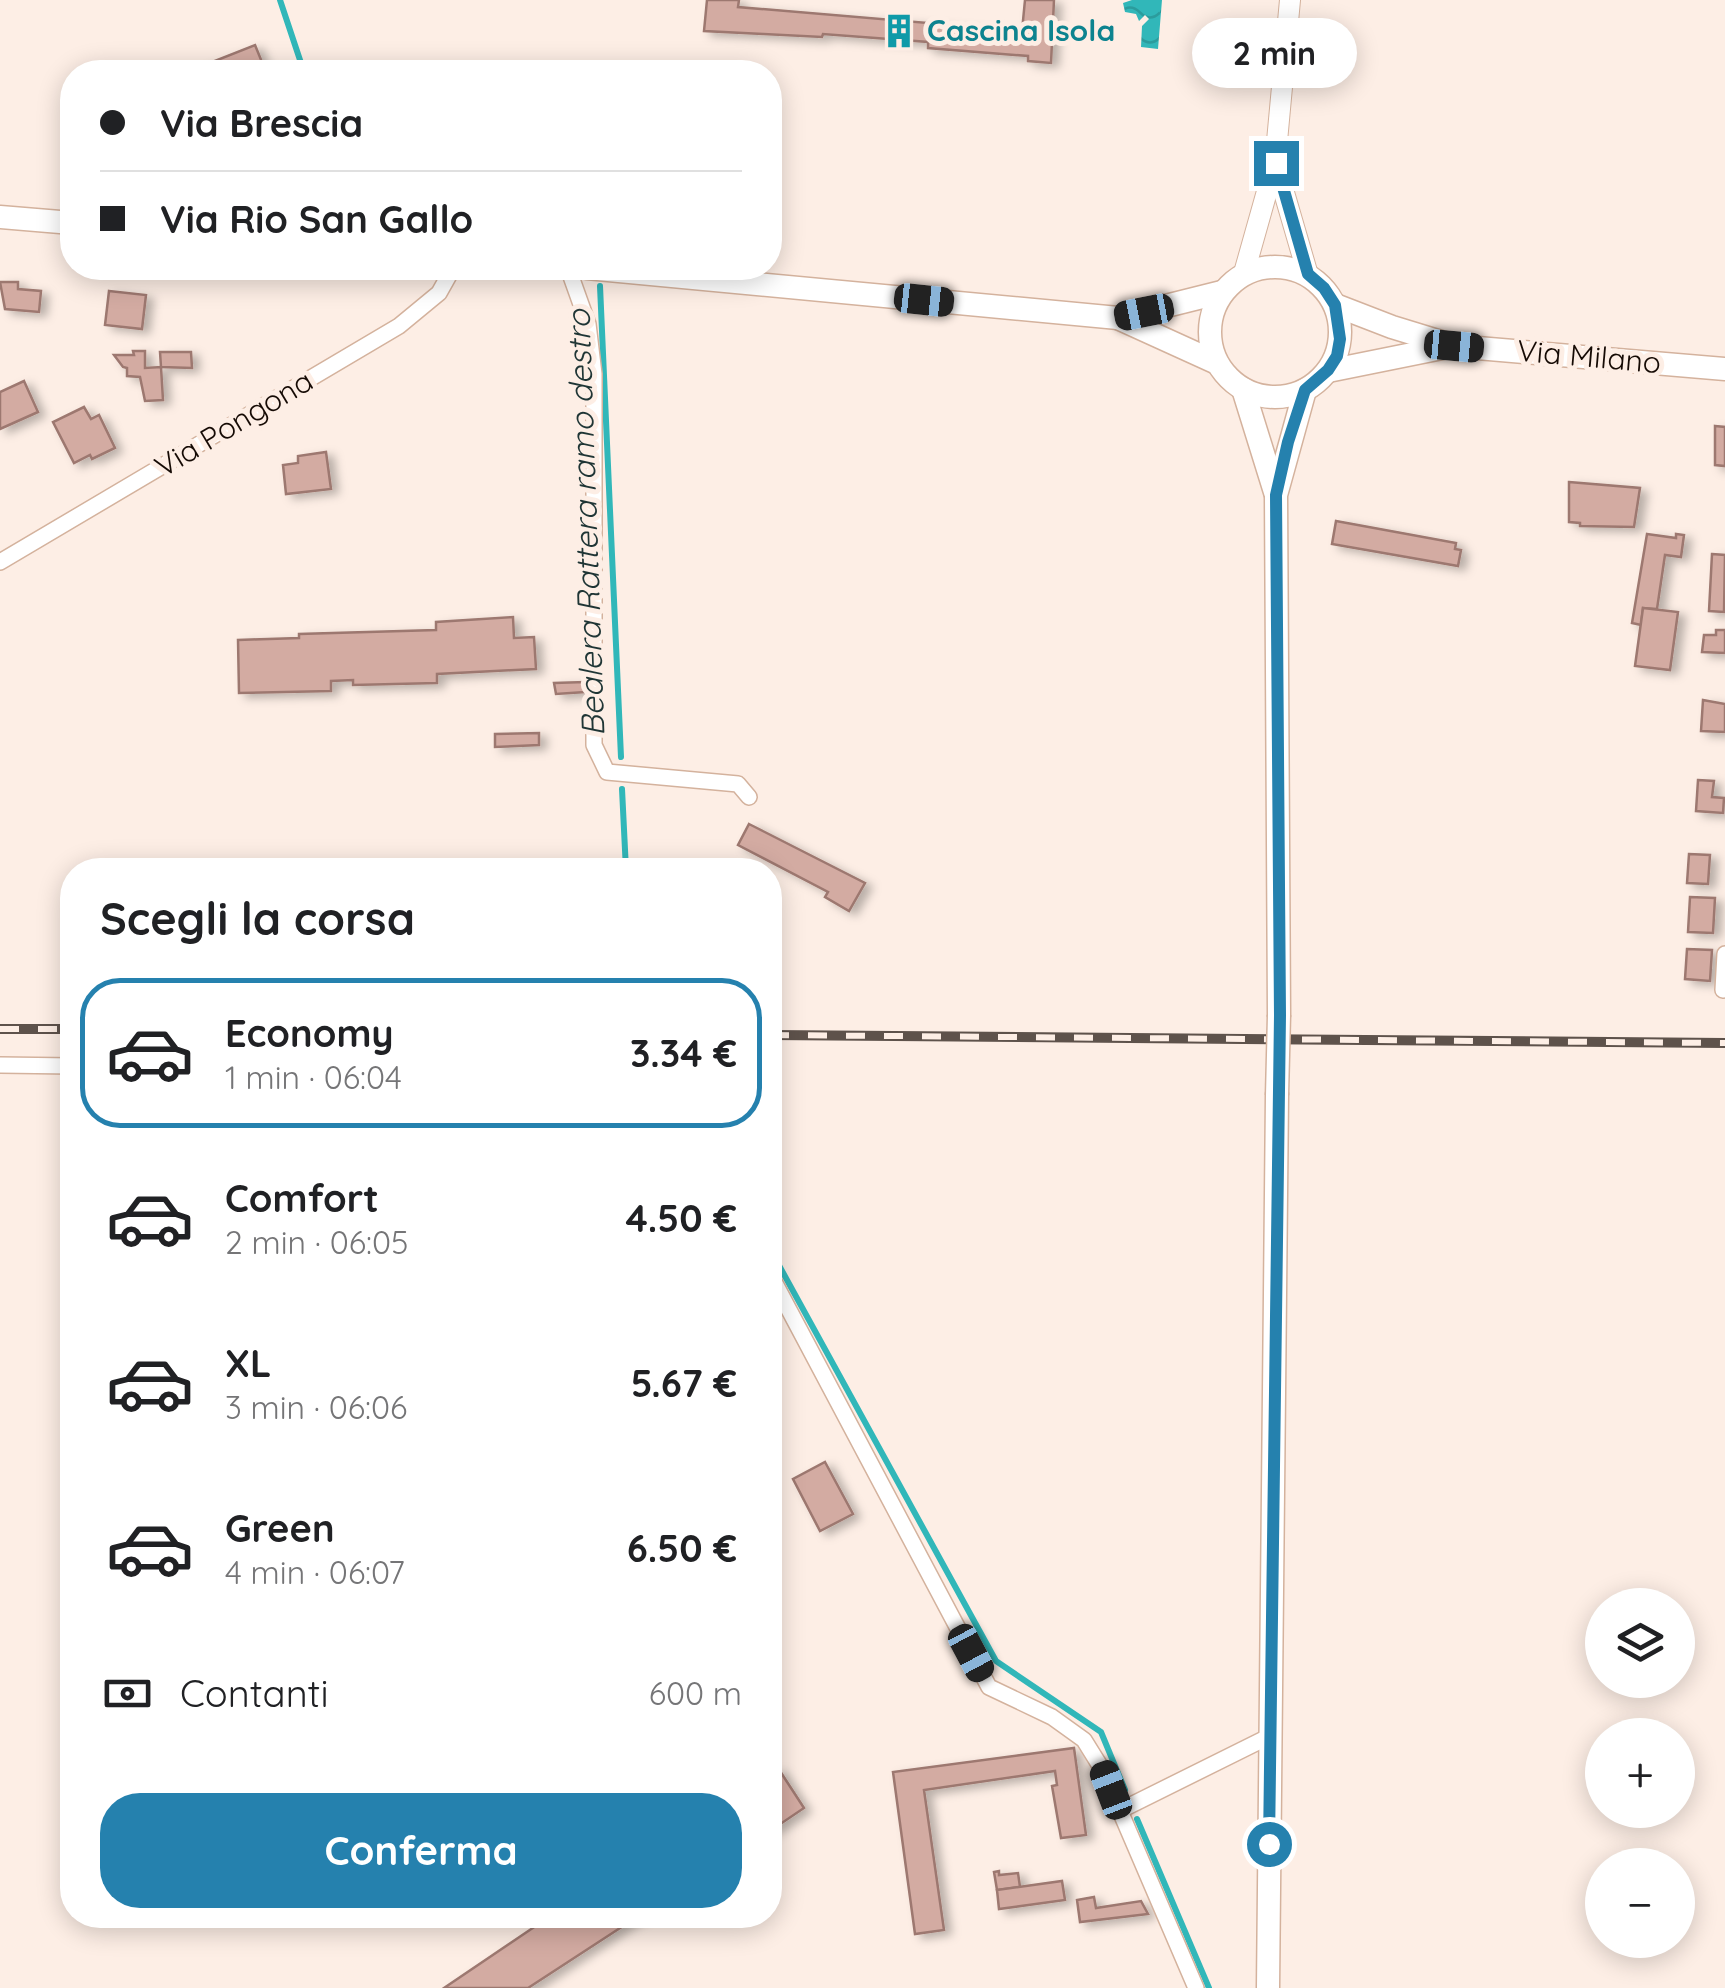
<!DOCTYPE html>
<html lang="it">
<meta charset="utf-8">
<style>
body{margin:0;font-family:Quicksand,sans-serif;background:#f2f2f2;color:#202124;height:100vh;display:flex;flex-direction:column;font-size:38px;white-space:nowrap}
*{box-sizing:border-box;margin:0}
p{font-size:32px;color:#757577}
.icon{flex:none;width:55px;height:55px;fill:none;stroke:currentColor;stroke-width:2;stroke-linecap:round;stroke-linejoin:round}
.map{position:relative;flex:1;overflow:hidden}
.sheet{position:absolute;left:60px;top:858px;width:722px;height:1070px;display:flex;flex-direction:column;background:#fff;border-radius:40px;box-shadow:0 5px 25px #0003}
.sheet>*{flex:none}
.hud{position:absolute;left:60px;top:60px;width:722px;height:220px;border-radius:40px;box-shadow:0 5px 25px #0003;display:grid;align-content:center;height:220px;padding:0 40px;background:#fff}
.buttons{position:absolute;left:1585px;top:1588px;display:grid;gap:20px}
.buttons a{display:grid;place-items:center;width:110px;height:110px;border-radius:50%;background:#fff;box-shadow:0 5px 25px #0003;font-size:50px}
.end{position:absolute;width:45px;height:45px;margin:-22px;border:12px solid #2581ae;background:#fff;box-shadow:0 0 0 5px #fff}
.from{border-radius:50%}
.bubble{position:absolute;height:70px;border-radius:35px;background:#fff;box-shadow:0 5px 25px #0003;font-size:32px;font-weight:700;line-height:70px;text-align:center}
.car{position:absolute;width:30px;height:60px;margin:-30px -15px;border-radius:12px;box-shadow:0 0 8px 2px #0007;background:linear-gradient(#222 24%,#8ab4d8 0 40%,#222 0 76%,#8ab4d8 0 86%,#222 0)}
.hud b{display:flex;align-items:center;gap:35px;height:95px;font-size:38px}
.hud b+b{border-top:2px solid #e0e0e0}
.hud i{width:25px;height:25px;background:#202124}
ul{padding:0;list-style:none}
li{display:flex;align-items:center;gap:30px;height:150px;margin:0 20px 15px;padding:0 20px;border:5px solid transparent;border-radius:40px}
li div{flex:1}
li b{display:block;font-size:38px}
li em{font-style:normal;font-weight:700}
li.selected{border-color:#2581ae}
li>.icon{width:90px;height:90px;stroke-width:1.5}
h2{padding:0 40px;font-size:45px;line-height:120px}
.pay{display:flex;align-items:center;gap:25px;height:110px;padding:0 40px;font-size:38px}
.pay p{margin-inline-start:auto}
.action{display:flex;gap:20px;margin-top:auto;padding:20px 40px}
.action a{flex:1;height:115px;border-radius:40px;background:#2581ae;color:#fff;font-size:40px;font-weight:700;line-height:115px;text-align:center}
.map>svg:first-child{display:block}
.water{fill:url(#water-waves)}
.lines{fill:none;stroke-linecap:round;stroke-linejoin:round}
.stream{stroke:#31b7b9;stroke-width:6}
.building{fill:#d3aba2;stroke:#9d7870;stroke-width:2.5;filter:url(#shadow)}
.minor-casing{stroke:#d4b29d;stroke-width:18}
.tertiary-casing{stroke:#d4b29d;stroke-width:22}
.secondary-casing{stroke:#d4b29d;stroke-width:25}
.minor{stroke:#fff;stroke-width:15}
.tertiary{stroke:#fff;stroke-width:20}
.secondary{stroke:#fff;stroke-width:22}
.rail-casing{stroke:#5e524b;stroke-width:10}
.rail{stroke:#fdeee5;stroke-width:6;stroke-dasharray:19;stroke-linecap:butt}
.secondary-bridge-casing{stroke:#d4b29d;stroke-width:25;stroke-linecap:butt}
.secondary-bridge{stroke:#fff;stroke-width:22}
.route{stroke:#2581ae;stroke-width:12}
.labels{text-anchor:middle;stroke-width:10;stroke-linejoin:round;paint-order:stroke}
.culture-label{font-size:30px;font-weight:bold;fill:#0d838f;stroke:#fdeee5;text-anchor:start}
.street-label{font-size:30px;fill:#150a04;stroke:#fdeee5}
.water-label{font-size:32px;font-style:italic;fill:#1f3535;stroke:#fdeee5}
</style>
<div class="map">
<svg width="1725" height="1988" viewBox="0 0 1725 1988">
<defs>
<pattern id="water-waves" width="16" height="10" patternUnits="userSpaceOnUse" patternTransform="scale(2.5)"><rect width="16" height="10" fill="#31b7b9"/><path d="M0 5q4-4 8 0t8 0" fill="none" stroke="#2b9c9d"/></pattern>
<filter id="shadow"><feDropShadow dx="7" dy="4" stdDeviation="5" flood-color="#0004"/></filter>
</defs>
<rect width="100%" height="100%" fill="#fdeee5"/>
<polygon class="water" points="1132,0 1162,0 1158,49 1141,47 1142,26 1149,19 1145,15 1139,21 1136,14 1125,12 1123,3"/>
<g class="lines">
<g class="stream">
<polyline points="280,0 304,72"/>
<polyline points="600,286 621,757"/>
<polyline points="622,789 626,870"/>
<polyline points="770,1249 996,1661 1101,1732 1125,1790"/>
<polyline points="1137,1819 1209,1988"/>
</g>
</g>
<g class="building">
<polygon points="707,0 739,0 738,7 1022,31 1025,0 1054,0 1051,63 1028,61 1028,56 928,48 928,42 823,34 822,37 704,31"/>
<polygon points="255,45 266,72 187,72"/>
<polygon points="0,282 18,282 18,289 41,291 39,312 5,309"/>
<polygon points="109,291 146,295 142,329 105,325"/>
<polygon points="133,351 145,351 145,368 161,367 163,400 145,401 140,377 127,376 127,368 123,367 114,355 134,355"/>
<polygon points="160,352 191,352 192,368 161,367"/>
<polygon points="24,381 38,412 0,429 0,392"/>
<polygon points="84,407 91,419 99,415 115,448 92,459 90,455 74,463 53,422"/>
<polygon points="1715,426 1725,427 1725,466 1715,465"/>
<polygon points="326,452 331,489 286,494 283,465 298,463 298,456"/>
<polygon points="1569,482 1640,488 1634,527 1580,526 1580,523 1569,522"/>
<polygon points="1336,521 1456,543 1455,549 1461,550 1458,566 1332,544"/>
<polygon points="1647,534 1676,538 1676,534 1684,535 1681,557 1665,555 1657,609 1643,608 1641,625 1632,623"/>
<polygon points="1712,554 1725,555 1724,612 1709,611"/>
<polygon points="1643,608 1678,612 1670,670 1635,666"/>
<polygon points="513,617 514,638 534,637 536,669 437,674 437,683 353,685 353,680 331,681 331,691 239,693 238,640 299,638 299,634 436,630 436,622"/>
<polygon points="1716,630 1725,630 1725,653 1702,652 1704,635 1716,635"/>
<polygon points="585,682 585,692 556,694 554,683"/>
<polygon points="1703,700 1725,704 1725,732 1701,731"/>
<polygon points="539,733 539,745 495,747 495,734"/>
<polygon points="1698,780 1714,781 1712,797 1724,798 1723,813 1696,811"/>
<polygon points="749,824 865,883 849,911 825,897 828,892 738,845"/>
<polygon points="1689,854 1710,855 1708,884 1687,883"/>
<polygon points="1690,897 1715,898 1713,933 1688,932"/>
<polygon points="1687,949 1712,950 1710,981 1685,979"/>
<polygon points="825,1462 853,1514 820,1531 793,1479"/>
<polygon points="1074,1748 1086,1835 1061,1838 1052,1786 1057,1785 1055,1771 924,1790 944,1930 915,1934 893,1772"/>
<polygon points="778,1768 804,1808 770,1831 770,1773"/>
<polygon points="999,1871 999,1875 1018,1873 1020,1887 997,1890 994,1872"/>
<polygon points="1062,1881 1065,1900 999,1909 997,1890"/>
<polygon points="1094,1897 1096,1908 1141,1901 1148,1914 1080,1922 1077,1900"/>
<polygon points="552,1915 640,1915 528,1988 444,1988"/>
</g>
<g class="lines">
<g class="minor-casing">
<g id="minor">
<polyline points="568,268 588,324 594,374 594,745 607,772 738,784 749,797"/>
<polyline points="0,562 399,326 439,293 453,268"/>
<polyline points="1723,990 1725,954"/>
<polyline points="0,1065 72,1066"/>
<polyline points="770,1274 989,1687 1052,1717 1084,1740 1102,1769 1196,1988"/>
<polyline points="1119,1811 1270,1736"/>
</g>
</g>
<g class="tertiary-casing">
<g id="tertiary">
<polyline points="1276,165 1308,275"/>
<polyline points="1244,273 1275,163 1290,0"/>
</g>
</g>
<g class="secondary-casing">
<g id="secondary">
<polyline points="0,217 72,223"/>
<circle cx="1275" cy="332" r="65"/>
<polyline points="587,268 1118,318 1222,292"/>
<polyline points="1335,305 1392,327 1454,346 1725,369"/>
<polyline points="1118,318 1217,363"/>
<polyline points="1328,371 1447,347"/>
<polyline points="1243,389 1275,492"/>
<polyline points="1279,1015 1276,495 1305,390"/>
<polyline points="1268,1988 1277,1095"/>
</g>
</g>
<use href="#minor" class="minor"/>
<use href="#tertiary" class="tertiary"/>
<use href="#secondary" class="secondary"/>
<g class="rail-casing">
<g id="rail">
<polyline points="0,1029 72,1029"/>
<polyline points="770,1035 1725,1043"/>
</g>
</g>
<use href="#rail" class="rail"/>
<g class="secondary-bridge-casing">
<polyline id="secondary-bridge" points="1277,1095 1279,1015"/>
</g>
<use href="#secondary-bridge" class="secondary-bridge"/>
</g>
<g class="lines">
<polyline class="route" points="1269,1844 1280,1015 1276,495 1288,442 1305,390 1328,370 1337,356 1340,339 1335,305 1324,288 1308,274 1276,163"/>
</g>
<defs>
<g id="building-bare" transform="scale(2.7)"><path d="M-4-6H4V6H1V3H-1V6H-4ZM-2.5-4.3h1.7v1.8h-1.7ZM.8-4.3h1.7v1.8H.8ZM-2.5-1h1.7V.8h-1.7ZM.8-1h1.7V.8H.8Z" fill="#0f9aa8" stroke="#fdeee5" stroke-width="2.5" paint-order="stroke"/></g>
</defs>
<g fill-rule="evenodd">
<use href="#building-bare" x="899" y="31"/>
</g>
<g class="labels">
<g class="culture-label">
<text x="927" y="41">Cascina Isola</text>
</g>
<g class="street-label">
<text transform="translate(1589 357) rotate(5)" y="10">Via Milano</text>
<text transform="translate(234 424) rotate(-31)" y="10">Via Pongona</text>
</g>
<g class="water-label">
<text transform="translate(586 523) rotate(-92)" y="11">Bealera Rattera ramo destro</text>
</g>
</g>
</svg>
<div class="buttons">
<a><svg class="icon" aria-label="layers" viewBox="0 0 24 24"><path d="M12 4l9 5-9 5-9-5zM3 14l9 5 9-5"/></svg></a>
<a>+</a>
<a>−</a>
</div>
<i class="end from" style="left:1269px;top:1844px"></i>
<i class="end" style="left:1276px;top:163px"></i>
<div class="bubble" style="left:1192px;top:18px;width:165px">2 min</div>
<i class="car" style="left:924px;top:300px;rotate:96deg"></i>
<i class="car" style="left:1144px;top:312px;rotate:259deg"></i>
<i class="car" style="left:1454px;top:346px;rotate:95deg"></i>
<i class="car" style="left:971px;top:1653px;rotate:152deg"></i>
<i class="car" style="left:1111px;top:1790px;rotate:339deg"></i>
<div class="hud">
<b><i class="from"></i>Via Brescia</b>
<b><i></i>Via Rio San Gallo</b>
</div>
<section class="sheet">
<h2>Scegli la corsa</h2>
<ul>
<li class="selected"><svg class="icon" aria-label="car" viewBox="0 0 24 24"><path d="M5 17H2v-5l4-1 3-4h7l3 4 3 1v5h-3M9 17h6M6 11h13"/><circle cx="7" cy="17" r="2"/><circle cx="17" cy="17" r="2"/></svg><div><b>Economy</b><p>1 min · 06:04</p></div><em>3.34 €</em></li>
<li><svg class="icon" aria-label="car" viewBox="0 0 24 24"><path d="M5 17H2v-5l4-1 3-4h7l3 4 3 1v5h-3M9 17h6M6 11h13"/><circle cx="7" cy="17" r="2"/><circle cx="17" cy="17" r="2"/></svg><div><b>Comfort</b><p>2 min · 06:05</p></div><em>4.50 €</em></li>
<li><svg class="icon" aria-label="car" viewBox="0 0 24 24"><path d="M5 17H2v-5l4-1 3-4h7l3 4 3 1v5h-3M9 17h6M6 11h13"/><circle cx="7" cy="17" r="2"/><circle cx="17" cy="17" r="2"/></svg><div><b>XL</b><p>3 min · 06:06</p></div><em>5.67 €</em></li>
<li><svg class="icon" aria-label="car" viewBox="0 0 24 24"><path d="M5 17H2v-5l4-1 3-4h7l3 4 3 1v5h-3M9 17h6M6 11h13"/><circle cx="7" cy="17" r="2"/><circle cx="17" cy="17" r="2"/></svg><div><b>Green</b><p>4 min · 06:07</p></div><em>6.50 €</em></li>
</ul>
<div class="pay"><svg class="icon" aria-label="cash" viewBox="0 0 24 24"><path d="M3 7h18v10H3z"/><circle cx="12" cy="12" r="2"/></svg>Contanti<p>600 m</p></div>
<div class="action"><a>Conferma</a></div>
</section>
</div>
